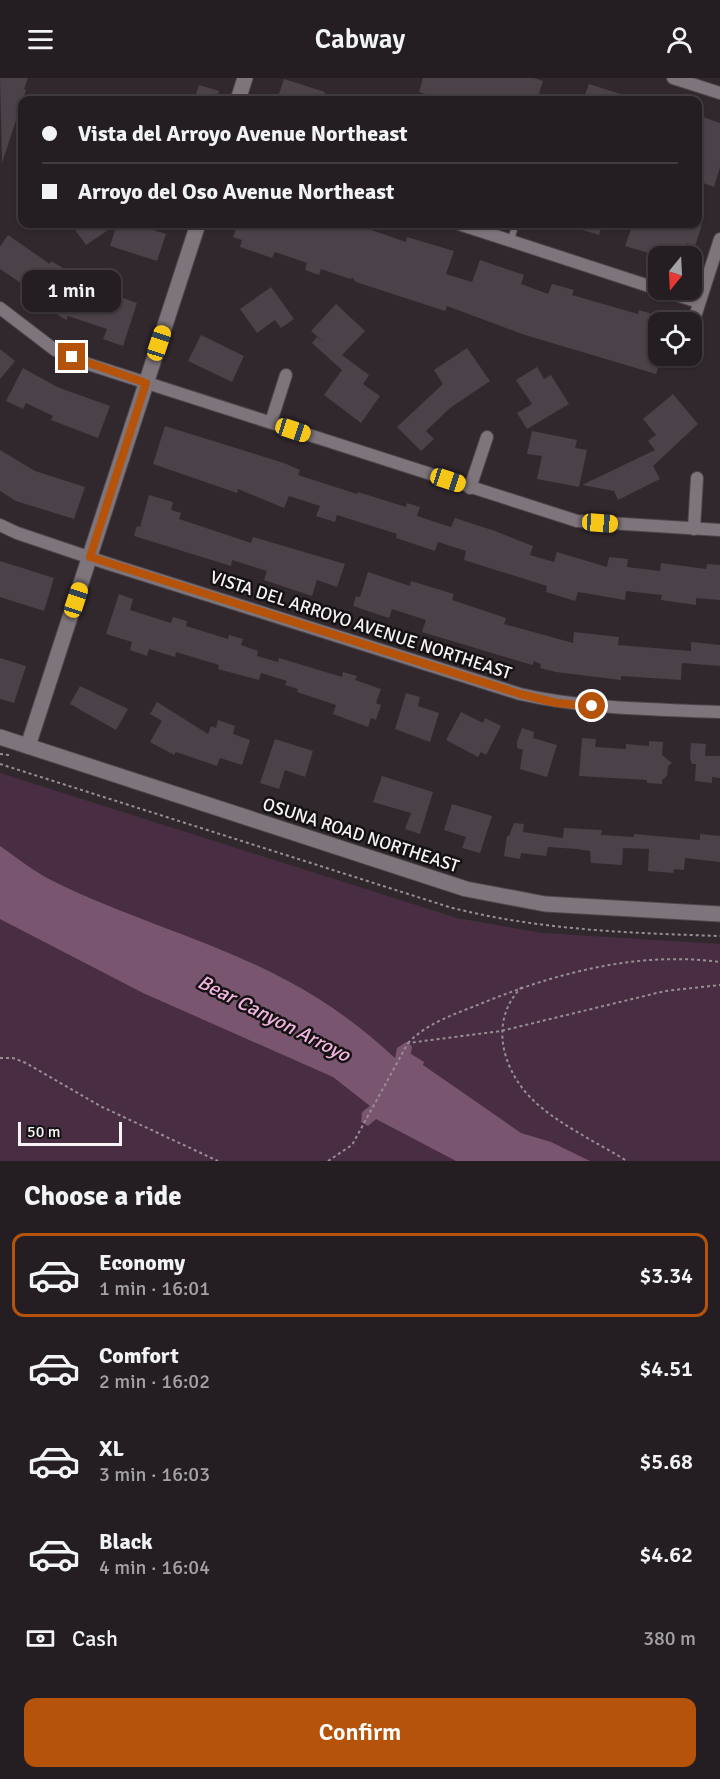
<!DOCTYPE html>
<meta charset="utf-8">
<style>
body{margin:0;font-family:Signika,sans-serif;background:#302b2f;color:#f1f3f6;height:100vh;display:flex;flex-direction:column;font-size:22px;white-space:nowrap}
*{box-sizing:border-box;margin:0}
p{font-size:20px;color:#a3a2a5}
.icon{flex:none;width:33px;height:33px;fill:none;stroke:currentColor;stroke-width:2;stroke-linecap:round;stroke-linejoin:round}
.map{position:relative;height:1083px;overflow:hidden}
.sheet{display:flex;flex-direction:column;background:#241e22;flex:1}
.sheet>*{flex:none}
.hud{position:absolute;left:18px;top:18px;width:684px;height:132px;border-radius:12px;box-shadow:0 2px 4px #0004,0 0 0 2px #413c40;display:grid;align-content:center;height:132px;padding:0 24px;background:#241e22}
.needle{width:39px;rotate:198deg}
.tools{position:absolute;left:648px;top:168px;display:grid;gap:12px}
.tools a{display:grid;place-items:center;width:54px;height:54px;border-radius:12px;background:#241e22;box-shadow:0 2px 4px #0004,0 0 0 2px #413c40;font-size:30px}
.scale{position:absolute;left:18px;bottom:15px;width:104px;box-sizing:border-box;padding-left:6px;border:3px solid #f8f3f7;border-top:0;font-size:16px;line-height:21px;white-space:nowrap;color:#f8f3f7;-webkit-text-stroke:4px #151214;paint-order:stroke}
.end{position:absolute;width:27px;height:27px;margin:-14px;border:8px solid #b45309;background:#fff;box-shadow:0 0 0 3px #fff}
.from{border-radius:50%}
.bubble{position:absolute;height:42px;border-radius:12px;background:#241e22;box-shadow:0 2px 4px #0004,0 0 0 2px #413c40;font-size:20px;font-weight:600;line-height:42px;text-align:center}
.car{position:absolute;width:18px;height:36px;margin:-18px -9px;border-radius:8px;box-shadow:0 0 4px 2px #0007;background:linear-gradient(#f5c518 24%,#345 0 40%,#f5c518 0 76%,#345 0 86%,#f5c518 0)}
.hud b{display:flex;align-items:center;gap:21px;height:57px;font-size:22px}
.hud b+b{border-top:2px solid #413c40}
.hud i{width:15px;height:15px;background:#f1f3f6}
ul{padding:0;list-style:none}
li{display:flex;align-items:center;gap:18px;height:84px;margin:0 12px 9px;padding:0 12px;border:3px solid transparent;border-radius:12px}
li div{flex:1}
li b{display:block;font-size:22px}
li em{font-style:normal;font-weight:600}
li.active{border-color:#b45309}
li>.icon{width:54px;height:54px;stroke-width:1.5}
h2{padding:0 24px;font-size:27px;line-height:72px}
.pay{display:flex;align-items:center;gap:15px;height:66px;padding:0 24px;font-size:22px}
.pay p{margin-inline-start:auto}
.primary-button{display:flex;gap:12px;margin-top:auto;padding:12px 24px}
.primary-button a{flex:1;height:69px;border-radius:12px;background:#b45309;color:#fff;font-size:24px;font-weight:600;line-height:69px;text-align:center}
header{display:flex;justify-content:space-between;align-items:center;height:78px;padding:0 24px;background:#241e22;font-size:27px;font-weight:600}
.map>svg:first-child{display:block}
.green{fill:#492d42}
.water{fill:#7a5570}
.building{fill:#4a4248}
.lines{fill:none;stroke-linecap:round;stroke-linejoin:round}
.service-casing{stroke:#4d464b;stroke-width:8}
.minor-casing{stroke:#4d464b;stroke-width:14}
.tertiary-casing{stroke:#4d464b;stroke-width:17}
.path{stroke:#969094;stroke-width:2;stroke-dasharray:3 3;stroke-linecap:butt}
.service{stroke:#7e747b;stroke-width:6}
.minor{stroke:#7e747b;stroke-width:12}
.tertiary{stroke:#7e747b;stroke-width:15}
.route{stroke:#b45309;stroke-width:8}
.labels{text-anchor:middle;stroke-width:5;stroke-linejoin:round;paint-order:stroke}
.street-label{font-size:18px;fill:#f8f3f7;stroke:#151214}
.water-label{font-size:20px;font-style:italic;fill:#f2b3df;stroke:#151214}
</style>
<header><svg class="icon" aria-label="menu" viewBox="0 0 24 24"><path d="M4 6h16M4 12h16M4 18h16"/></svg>Cabway<svg class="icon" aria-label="person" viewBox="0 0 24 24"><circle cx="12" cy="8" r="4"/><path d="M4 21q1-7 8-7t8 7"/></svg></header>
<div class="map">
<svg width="720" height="1083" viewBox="0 0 720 1083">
<rect width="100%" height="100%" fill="#30282d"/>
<polygon class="green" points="0,695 457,840 543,855 720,866 720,1083 0,1083"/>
<path class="water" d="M0 768C17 780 35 794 53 803 129 841 214 863 288 903 326 923 364 951 395 980L397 970 406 964 412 968 411 976 424 984 423 987 521 1055 551 1064 590 1083H456L376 1041 368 1048 361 1044 362 1034 370 1028 333 999 143 915 0 841Z"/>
<g class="building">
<polygon points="0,0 28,0 24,11 26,12 2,85"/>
<polygon points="423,0 534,0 543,3 537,22 457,22 442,18 441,21 419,14"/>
<polygon points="284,1 325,14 322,22 277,22"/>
<polygon points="589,6 633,20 633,22 583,22"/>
<polygon points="199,7 219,13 216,22 194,22"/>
<polygon points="700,38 720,45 720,89 714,109 698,103"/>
<polygon points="71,146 135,146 166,156 157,183 110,168 117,146 86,167"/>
<polygon points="238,146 361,146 360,148 406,164 407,159 454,173 446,196 472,204 480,182 524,197 521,206 548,216 552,206 574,212 572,217 638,236 639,232 662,239 658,244 658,278 662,278 656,296 525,257 447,228 445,233 356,204 353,200 350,201 321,191 319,197 305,192 307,185 275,174 272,180 240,169 242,162 233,159"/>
<polygon points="570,146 602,146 599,157 570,148"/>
<polygon points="633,146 702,146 695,168 687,165 683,178 659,178 625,168"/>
<polygon points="8,157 50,186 51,183 71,195 66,203 88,216 104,222 106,214 137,225 123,268 103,261 107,251 68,238 66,242 29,218 33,213 0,191 0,169"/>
<polygon points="271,209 294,241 281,250 275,242 257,255 240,231"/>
<polygon points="336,226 365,253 342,277 369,297 363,306 380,318 361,345 324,317 342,292 312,265 317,259 326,266 311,253"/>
<polygon points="201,257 244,278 232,304 188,283"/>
<polygon points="467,270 490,303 450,330 426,353 434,361 421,373 397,349 443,306 434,292"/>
<polygon points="0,271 15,283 0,301"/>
<polygon points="537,289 544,301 551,297 569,326 527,351 517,335 532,326 516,302"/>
<polygon points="23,290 57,309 110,328 98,360 51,342 53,338 26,325 23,331 6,323"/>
<polygon points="673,316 698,346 653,388 660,401 618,422 614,413 582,407 655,372 648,363 656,357 643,341"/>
<polygon points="165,348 284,385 300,392 298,397 357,416 358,414 406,429 407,425 420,429 417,438 451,449 455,440 495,453 533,468 530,477 554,484 557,474 607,489 609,479 628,481 627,489 660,493 661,485 706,491 707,486 720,487 720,522 696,520 696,527 661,522 662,517 626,513 625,522 578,514 575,523 546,514 547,508 464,482 466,473 438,464 435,473 396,460 397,456 337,437 335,444 316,438 320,428 289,418 284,430 238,411 237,415 153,386"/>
<polygon points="532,353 577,362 575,370 587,372 579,409 537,401 542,378 527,376"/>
<polygon points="0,372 35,393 85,409 74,441 16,423 0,413"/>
<polygon points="149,417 173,424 171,432 181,435 179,441 251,465 253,459 345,486 337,509 317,502 312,518 264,502 267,493 232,482 231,488 134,458 137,448 140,449"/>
<polygon points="0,483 54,500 44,533 0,519"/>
<polygon points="368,494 410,508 411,503 454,516 452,522 506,540 504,546 573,565 574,554 619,559 618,567 691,573 691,564 720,567 720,588 682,585 681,602 621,598 621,602 556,594 540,590 541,586 534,583 532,587 422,554 426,542 392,531 389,540 353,528 356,518 360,519"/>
<polygon points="119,516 133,521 130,532 171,545 173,539 187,543 186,548 228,561 229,557 243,561 241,567 258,573 257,578 278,584 279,580 342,599 343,594 357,598 355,602 381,611 376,625 381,627 376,642 371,640 368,649 333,636 336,627 297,614 298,611 285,607 287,603 261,595 259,602 218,591 219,587 176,574 175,579 149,571 147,578 130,572 132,564 106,556"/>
<polygon points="0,580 26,588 14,625 0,621"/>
<polygon points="80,608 128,631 116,652 70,626"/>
<polygon points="406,615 420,619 418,628 439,635 430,664 395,651"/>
<polygon points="157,624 208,656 211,648 216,650 218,642 235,648 233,656 250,662 242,687 220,680 217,688 176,674 174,677 150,664 162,643 150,636"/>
<polygon points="461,634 483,645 485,640 501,648 486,677 481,674 478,679 446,662"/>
<polygon points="522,650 534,654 533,660 557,667 547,699 520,691 523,672 517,670 517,664"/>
<polygon points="582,660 596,661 595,669 626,671 626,666 649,668 649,663 663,664 662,677 672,685 668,688 667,698 662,702 662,706 647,705 647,702 579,698"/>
<polygon points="275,661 313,673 305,699 285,692 279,711 260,705"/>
<polygon points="691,665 706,666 705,678 720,678 720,700 712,699 712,705 695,703 696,686 692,686 690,680"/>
<polygon points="382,698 433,714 420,756 405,751 411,735 373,724"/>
<polygon points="452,726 492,738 480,775 462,770 466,759 444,752"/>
<polygon points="514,745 524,746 523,754 563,760 564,750 602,752 601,757 634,759 634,756 700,762 700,756 720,758 720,784 685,780 684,792 674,791 673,795 648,793 649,771 623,770 622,787 591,785 590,773 577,771 548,769 546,778 521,775 520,781 504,778 507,758 509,758"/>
</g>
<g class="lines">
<g class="service-casing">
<polyline id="service" points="511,162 515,148"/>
</g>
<g class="minor-casing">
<g id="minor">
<polyline points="673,0 720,15"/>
<polyline points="459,146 658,211"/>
<polyline points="660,212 699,224"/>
<polyline points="0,230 55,272 88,286 577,443 720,452"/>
<polyline points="692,248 720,161"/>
<polyline points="271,344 286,297"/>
<polyline points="470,410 487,359"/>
<path d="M0 447 17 455 106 485 520 616C585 631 653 631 720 634"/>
<polyline points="694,451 697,400"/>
</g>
</g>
<g class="tertiary-casing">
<g id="tertiary">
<polyline points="238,22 245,0"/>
<polyline points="0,659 466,811 545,826 720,836"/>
<polyline points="28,668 198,146"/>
</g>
</g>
<g class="path">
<polyline points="549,22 552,17"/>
<polyline points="0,676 9,677"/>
<path d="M0 686 449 829C537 852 629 855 720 858"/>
<path d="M522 909C488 942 502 993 534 1023 558 1046 598 1065 627 1083"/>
<path d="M408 965C427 945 455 936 480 926 556 895 637 873 720 884"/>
<polyline points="0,980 13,980 26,985 100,1028 218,1083"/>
<polyline points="328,1083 352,1067 408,965 501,953 665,913 720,907"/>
</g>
<use href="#service" class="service"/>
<use href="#minor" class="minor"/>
<use href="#tertiary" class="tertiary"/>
</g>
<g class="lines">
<polyline class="route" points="72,279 146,305 90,479 520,616 557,625 592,628"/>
</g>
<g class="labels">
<g class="street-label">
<text transform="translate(361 547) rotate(18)" y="6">VISTA DEL ARROYO AVENUE NORTHEAST</text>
<text transform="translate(361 757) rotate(18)" y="6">OSUNA ROAD NORTHEAST</text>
</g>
<g class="water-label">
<text transform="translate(274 940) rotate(27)" y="7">Bear Canyon Arroyo</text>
</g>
</g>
</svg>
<div class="tools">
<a><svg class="needle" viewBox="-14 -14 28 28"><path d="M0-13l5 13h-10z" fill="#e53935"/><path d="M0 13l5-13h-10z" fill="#a3a2a5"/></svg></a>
<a><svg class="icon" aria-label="locate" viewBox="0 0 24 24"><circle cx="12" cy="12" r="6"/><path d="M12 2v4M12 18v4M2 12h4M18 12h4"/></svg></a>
</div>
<div class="scale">50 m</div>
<i class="end from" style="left:592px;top:628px"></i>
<i class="end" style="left:72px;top:279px"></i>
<div class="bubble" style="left:22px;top:192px;width:99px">1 min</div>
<i class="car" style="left:159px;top:265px;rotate:18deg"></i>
<i class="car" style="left:293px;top:352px;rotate:108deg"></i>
<i class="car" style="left:448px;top:402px;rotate:108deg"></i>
<i class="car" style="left:600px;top:445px;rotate:94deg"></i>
<i class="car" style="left:76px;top:522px;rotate:18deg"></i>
<div class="hud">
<b><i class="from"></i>Vista del Arroyo Avenue Northeast</b>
<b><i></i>Arroyo del Oso Avenue Northeast</b>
</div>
</div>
<section class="sheet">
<h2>Choose a ride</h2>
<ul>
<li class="active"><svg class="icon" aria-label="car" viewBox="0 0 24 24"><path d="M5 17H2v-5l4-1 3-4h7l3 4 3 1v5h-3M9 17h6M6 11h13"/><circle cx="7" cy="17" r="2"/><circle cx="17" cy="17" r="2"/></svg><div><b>Economy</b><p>1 min · 16:01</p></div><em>$3.34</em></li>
<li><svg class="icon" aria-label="car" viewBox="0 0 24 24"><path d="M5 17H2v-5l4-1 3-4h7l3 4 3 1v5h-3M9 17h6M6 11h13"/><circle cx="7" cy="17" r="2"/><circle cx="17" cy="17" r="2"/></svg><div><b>Comfort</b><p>2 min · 16:02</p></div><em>$4.51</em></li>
<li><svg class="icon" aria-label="car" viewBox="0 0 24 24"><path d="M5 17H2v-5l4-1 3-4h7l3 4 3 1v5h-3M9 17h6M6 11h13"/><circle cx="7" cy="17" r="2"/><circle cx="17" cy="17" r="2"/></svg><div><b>XL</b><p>3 min · 16:03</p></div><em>$5.68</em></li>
<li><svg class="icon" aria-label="car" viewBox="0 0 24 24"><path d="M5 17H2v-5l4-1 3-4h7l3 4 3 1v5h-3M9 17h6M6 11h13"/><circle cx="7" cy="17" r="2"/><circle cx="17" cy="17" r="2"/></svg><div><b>Black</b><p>4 min · 16:04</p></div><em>$4.62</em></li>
</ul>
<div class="pay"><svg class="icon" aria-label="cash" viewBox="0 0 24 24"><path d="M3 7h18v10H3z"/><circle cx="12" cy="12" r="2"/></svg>Cash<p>380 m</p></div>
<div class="primary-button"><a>Confirm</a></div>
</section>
